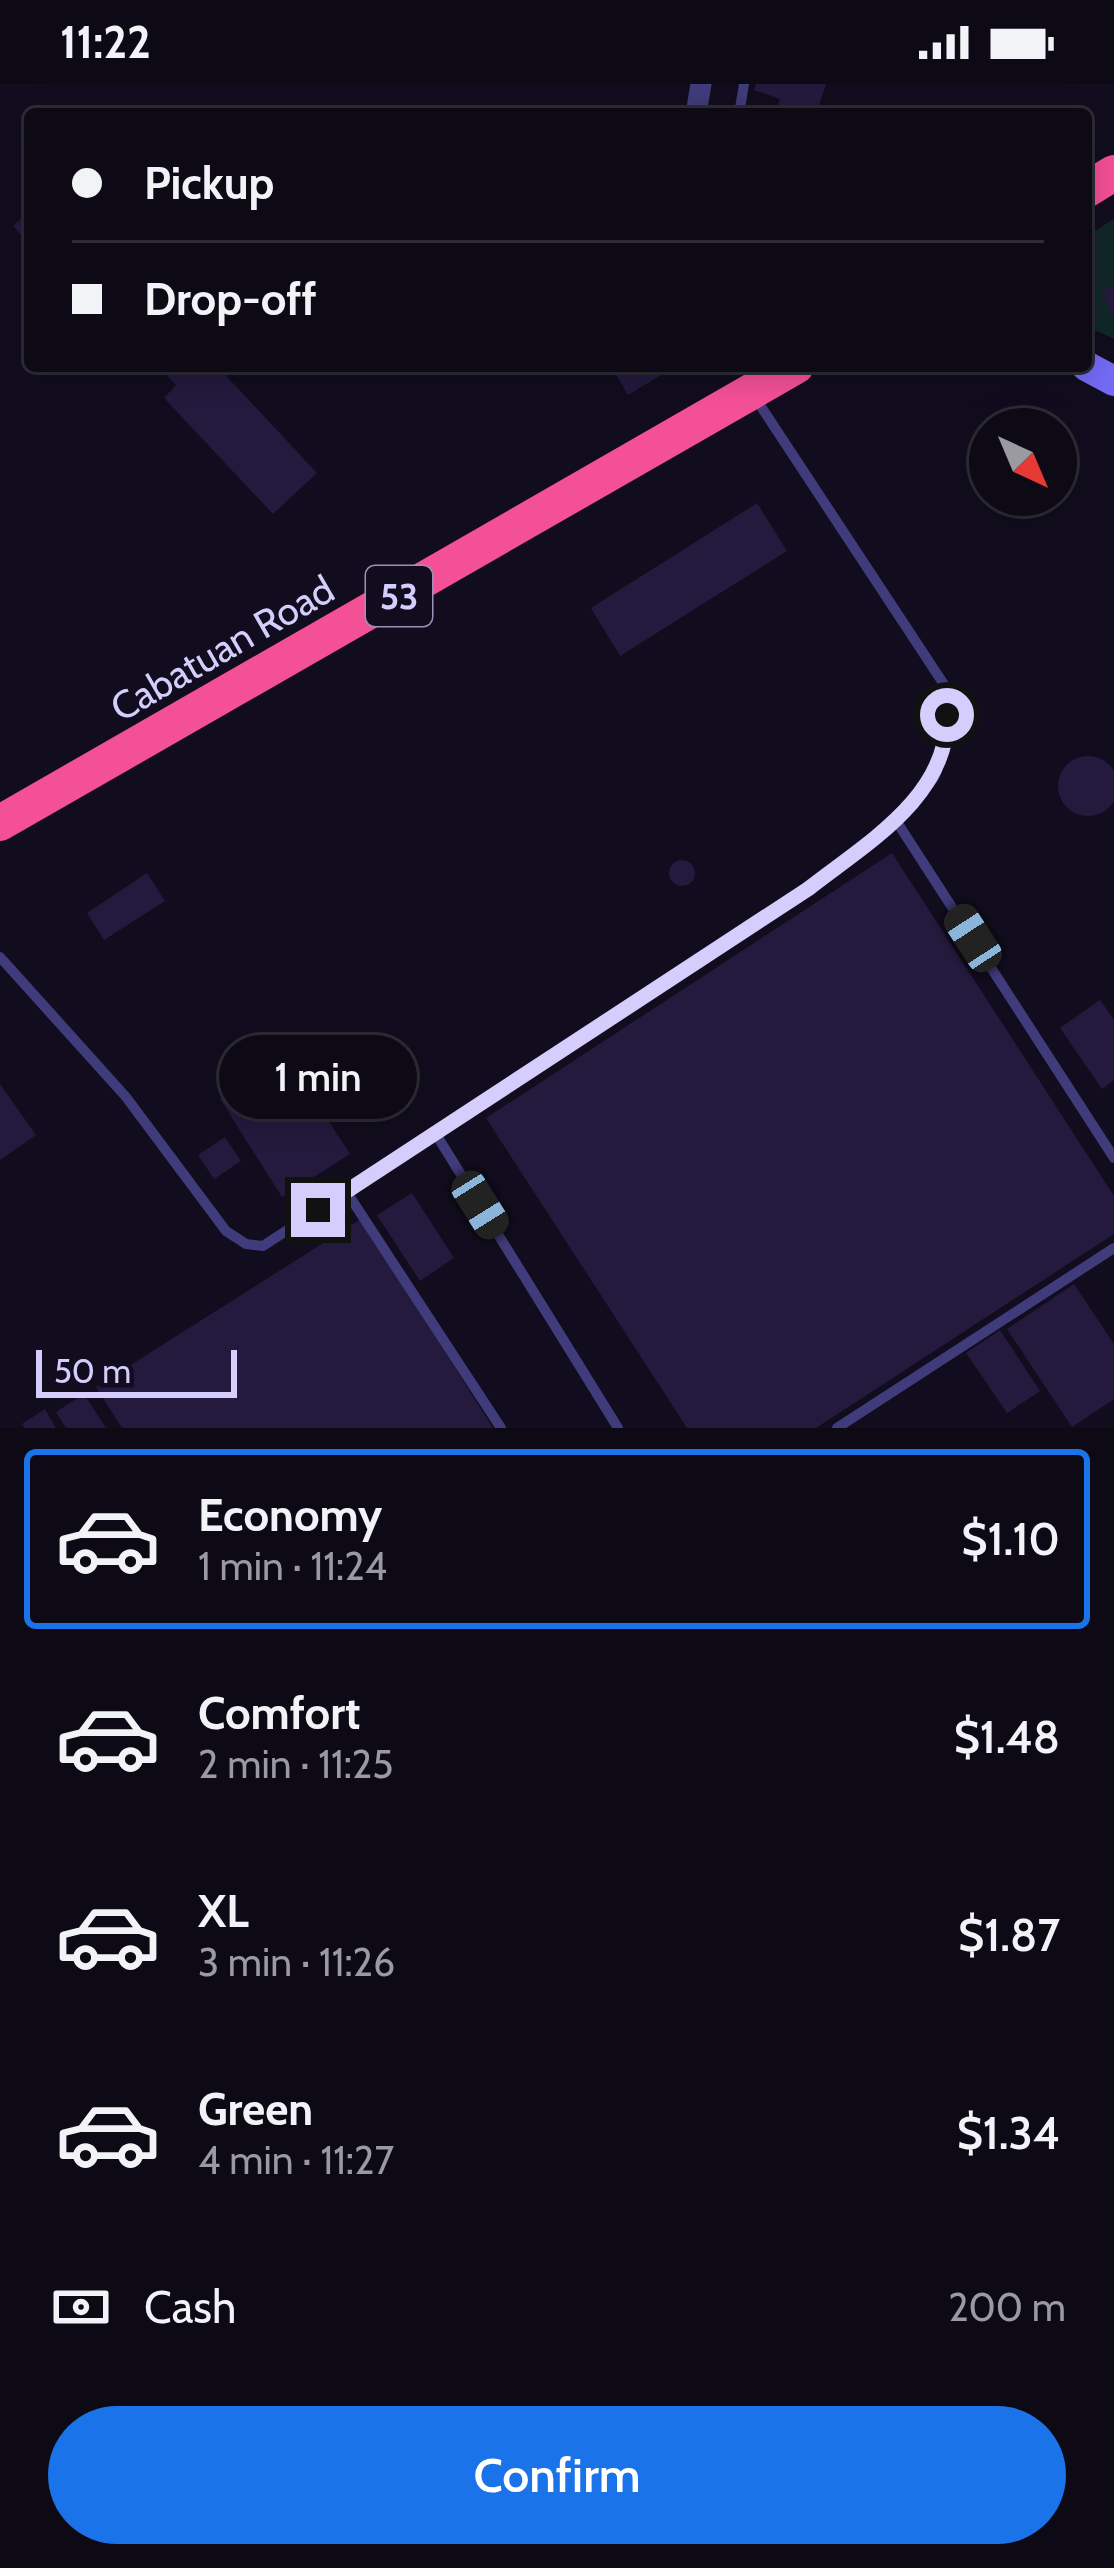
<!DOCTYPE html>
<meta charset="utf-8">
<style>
body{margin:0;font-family:Cabin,sans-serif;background:#1b1823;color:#f1f3f6;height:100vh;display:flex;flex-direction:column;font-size:45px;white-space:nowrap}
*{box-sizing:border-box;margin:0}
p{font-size:39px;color:#9a9aa1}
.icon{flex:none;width:66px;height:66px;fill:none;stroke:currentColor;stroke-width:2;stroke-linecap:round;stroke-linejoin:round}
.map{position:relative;height:1344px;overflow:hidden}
.side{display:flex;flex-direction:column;background:#0d0a16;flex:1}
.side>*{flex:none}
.hud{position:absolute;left:24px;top:24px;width:1068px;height:264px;border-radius:12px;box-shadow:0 6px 30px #0003,0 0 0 3px #2d2b35;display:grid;align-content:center;height:264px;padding:0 48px;background:#0d0a16}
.needle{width:78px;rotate:136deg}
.fabs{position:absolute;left:969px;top:324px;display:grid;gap:24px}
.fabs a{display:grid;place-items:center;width:108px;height:108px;border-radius:50%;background:#0d0a16;box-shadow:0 6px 30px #0003,0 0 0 3px #2d2b35;font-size:60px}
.scale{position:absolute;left:36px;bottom:30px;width:201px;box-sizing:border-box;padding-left:12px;border:6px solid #d5cdfc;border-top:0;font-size:33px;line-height:42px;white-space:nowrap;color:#d5cdfc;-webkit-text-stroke:9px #110d1e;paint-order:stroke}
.end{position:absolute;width:54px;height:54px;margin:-27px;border:15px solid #d5cdfc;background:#111;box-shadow:0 0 0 6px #111}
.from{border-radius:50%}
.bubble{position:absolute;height:84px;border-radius:42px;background:#0d0a16;box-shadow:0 6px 30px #0003,0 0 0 3px #2d2b35;font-size:39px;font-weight:600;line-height:84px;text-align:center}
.car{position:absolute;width:36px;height:72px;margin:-36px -18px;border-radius:15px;box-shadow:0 0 9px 3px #0007;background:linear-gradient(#222 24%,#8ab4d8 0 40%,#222 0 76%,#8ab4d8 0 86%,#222 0)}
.hud b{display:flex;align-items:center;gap:42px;height:114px;font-size:45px}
.hud b+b{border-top:3px solid #2d2b35}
.hud i{width:30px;height:30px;background:#f1f3f6}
ul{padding:21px 0 0;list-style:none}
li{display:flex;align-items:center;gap:36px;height:180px;margin:0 24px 18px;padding:0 24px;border:6px solid transparent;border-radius:12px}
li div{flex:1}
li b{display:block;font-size:45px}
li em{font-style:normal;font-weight:600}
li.active{border-color:#1a73e8}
li>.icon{width:108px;height:108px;stroke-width:1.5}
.pay{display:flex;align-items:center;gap:30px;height:132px;padding:0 48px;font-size:45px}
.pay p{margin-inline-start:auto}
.action{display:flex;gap:24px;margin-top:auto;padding:24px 48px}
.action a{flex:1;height:138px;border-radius:72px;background:#1a73e8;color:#fff;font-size:48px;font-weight:600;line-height:138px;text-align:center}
.status{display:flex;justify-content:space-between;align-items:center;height:84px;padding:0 60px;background:#0d0a16;direction:ltr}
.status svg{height:33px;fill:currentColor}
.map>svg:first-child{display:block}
.green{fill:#112727}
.building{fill:#231a3d}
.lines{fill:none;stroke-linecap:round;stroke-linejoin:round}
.lane{stroke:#403b7a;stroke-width:10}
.street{stroke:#403b7a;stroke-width:21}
.secondary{stroke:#746af6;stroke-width:30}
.highway{stroke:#f45096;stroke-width:36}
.route{stroke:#d5cdfc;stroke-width:15}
.labels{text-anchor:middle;stroke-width:10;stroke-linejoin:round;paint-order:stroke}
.shield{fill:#110d1e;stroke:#9a93b9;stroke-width:3}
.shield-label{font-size:36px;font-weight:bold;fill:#d5cdfc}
.street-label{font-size:39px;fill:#d5cdfc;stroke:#110d1e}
</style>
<div class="status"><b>11:22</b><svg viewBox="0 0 49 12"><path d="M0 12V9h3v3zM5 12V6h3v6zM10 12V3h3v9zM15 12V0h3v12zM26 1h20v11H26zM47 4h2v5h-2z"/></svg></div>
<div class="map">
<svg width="1114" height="1344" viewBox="0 0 1114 1344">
<rect width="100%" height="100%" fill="#110d1e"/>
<polygon class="green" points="1114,135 1114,255 1086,242 1086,152"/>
<g class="building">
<polygon points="756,0 826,0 816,30 775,30 780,15 754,6"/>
<polygon points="30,126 30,161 13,142"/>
<polygon points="1114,201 1114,235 1100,209"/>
<polygon points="158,282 217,282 317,389 273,430 164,314 176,301"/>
<polygon points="611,282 676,282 628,311"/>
<polygon points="757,419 787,467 620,572 591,524"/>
<circle cx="1088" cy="702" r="30"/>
<polygon points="892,769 1114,1112 1114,1150 816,1344 687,1344 486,1034"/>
<circle cx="682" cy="789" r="13"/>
<polygon points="147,789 165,817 104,856 87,829"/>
<polygon points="1100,916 1114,936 1114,996 1102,1005 1060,944"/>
<polygon points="287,972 350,1070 282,1113 220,1015"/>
<polygon points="0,1000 36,1051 0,1076"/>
<polygon points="225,1053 241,1077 214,1095 198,1071"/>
<polygon points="412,1109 454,1174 420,1197 377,1131"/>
<polygon points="361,1135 493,1344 122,1344 96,1303"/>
<polygon points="1074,1200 1114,1260 1114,1315 1072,1343 1007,1245"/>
<polygon points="1000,1246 1040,1307 1007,1329 966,1269"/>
<polygon points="84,1310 106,1344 66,1344 56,1328"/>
<polygon points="45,1325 56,1344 25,1344 22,1340"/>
</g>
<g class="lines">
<g class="lane">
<polyline points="739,30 744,0"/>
<polyline points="895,735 1114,1074"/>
<polyline points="0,873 126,1013 226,1147 246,1160 263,1162 808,805 895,735 934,694 948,657 947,605 754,312"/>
<polyline points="434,1047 618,1344"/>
<polyline points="346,1107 501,1344"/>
<polyline points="837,1344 1114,1164"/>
</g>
<polyline class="street" points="696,30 701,0"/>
<polyline class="secondary" points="1086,282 1114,297"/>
<g class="highway">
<polyline points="1086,106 1114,89"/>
<polyline points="0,739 796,282"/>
</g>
</g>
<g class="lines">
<path class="route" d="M318 1126 808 805C865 760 949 713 947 631"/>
</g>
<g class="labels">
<rect class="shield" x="366" y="482" width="66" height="60" rx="9"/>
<g class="shield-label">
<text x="399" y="525">53</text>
</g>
<g class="street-label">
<text transform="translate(222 564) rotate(-30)" y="14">Cabatuan Road</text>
</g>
</g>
</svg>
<div class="fabs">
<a><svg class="needle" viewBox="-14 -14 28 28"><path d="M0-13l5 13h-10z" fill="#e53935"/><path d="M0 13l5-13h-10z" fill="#9a9aa1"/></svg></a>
</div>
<div class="scale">50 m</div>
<i class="end from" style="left:947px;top:631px"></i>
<i class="end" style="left:318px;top:1126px"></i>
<div class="bubble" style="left:219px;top:951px;width:198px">1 min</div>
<i class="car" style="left:973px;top:854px;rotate:327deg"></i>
<i class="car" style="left:480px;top:1121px;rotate:148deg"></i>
<div class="hud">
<b><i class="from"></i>Pickup</b>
<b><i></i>Drop-off</b>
</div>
</div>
<section class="side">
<ul>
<li class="active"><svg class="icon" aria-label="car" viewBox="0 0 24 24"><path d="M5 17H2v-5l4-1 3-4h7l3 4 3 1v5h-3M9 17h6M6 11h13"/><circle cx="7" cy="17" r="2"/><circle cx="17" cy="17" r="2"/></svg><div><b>Economy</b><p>1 min · 11:24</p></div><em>$1.10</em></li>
<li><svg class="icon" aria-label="car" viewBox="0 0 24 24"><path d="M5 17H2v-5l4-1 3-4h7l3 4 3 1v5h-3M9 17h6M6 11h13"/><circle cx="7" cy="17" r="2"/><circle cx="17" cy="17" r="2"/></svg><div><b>Comfort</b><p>2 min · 11:25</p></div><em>$1.48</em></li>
<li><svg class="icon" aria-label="car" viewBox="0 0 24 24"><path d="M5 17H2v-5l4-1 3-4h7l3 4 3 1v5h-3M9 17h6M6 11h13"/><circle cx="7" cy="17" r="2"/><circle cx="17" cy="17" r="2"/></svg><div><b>XL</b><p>3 min · 11:26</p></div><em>$1.87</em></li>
<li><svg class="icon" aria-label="car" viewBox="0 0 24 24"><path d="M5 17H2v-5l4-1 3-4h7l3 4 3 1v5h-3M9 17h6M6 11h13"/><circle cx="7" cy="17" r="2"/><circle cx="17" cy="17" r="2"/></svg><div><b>Green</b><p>4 min · 11:27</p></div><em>$1.34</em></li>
</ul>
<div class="pay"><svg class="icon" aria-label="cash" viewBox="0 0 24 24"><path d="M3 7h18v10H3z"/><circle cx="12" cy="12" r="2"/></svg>Cash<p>200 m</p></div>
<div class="action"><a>Confirm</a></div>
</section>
